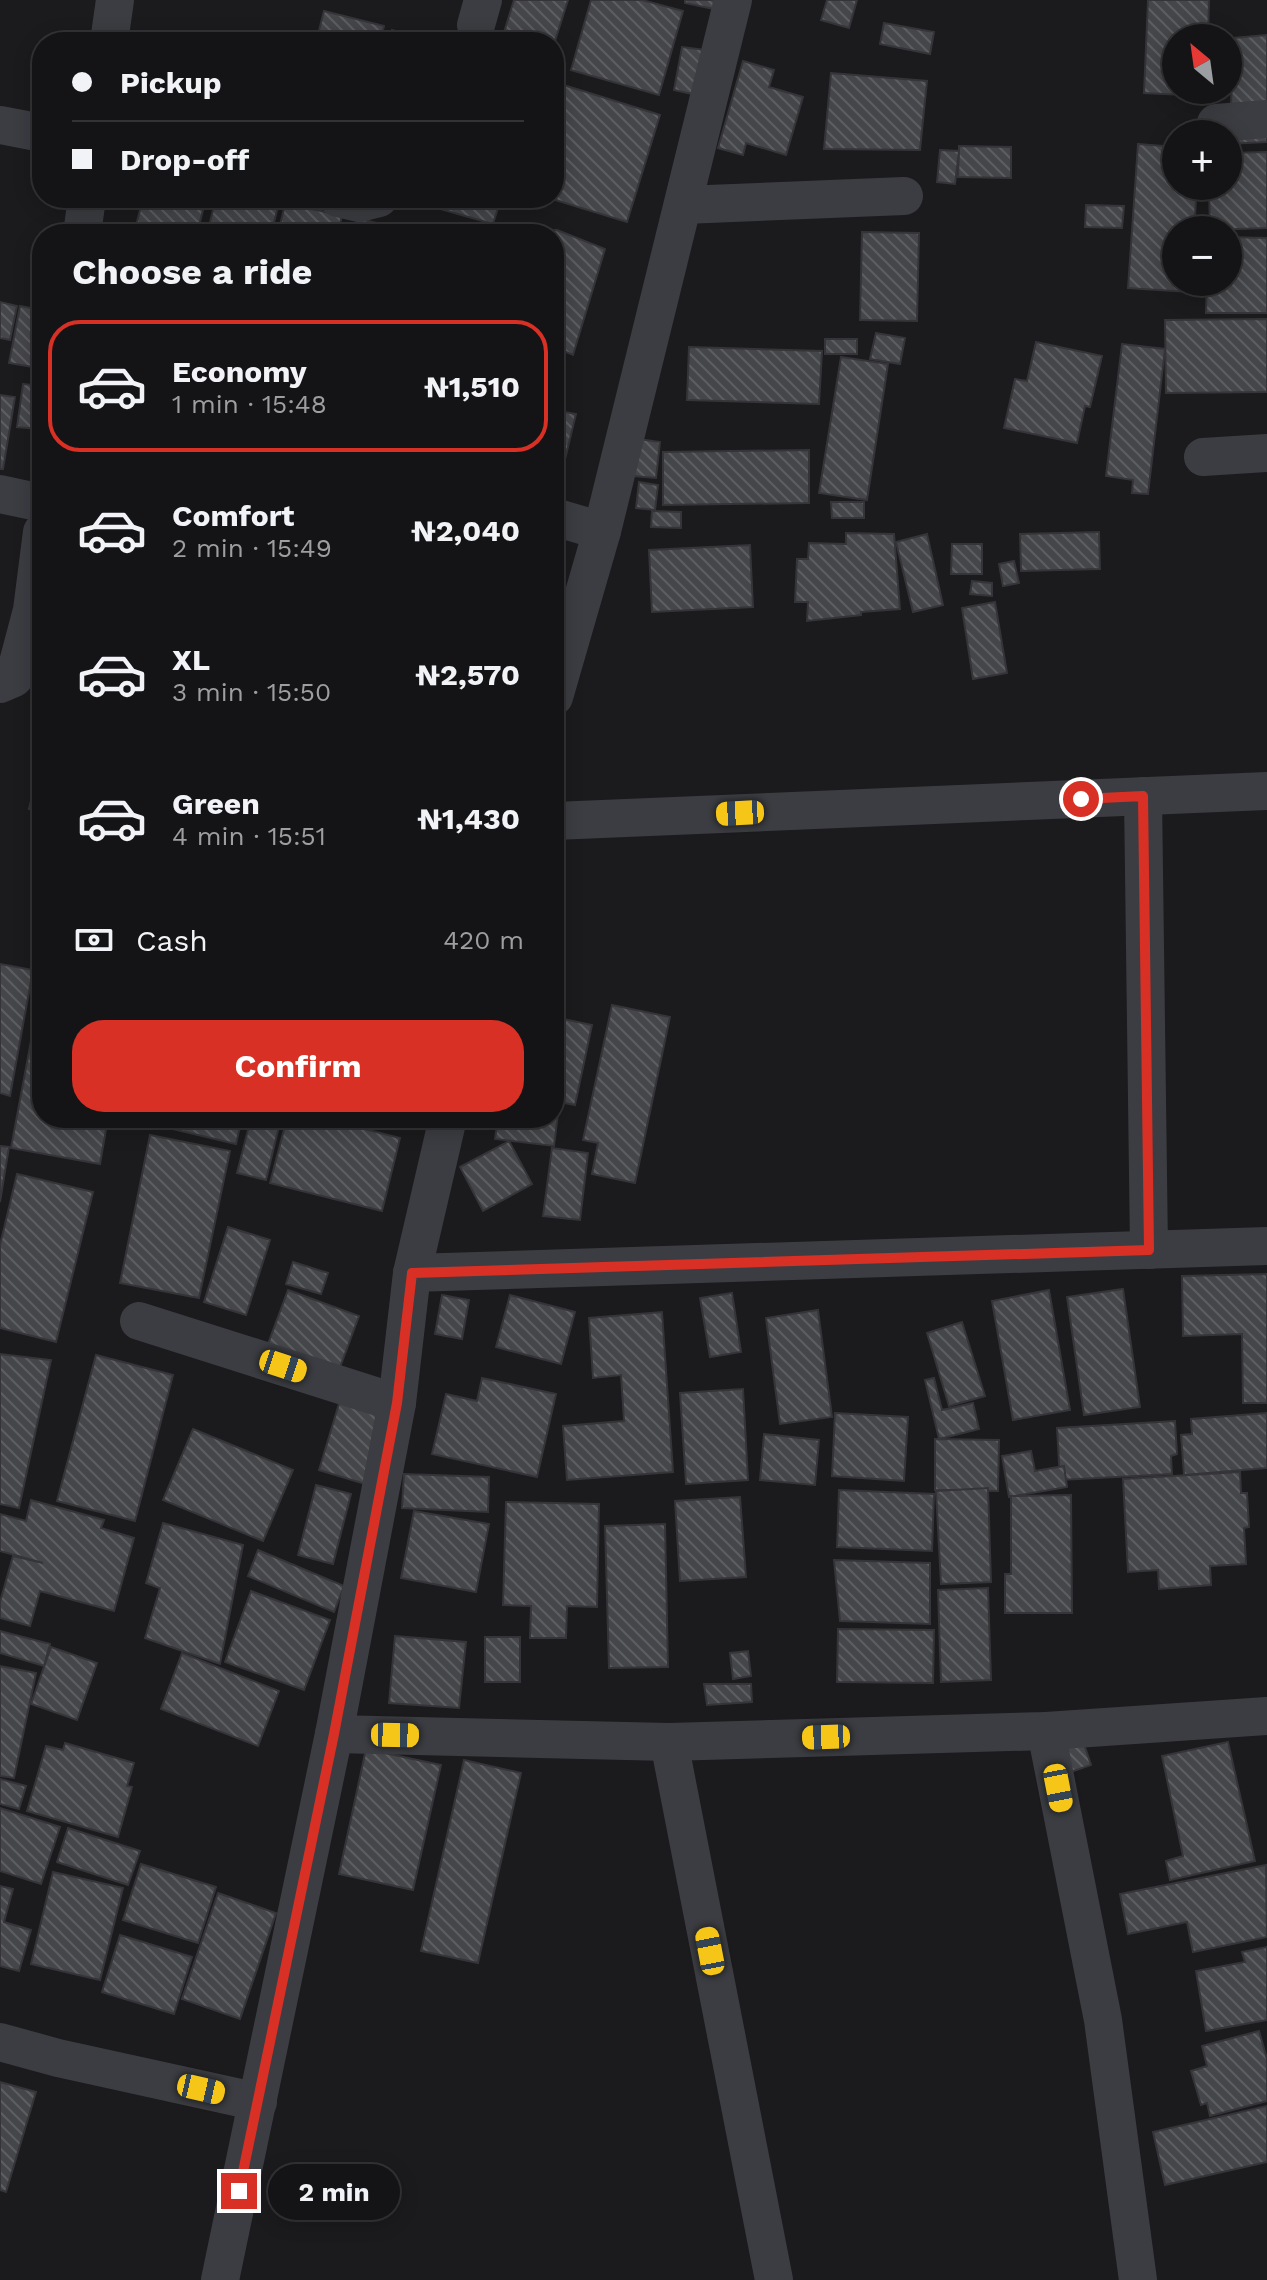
<!DOCTYPE html>
<meta charset="utf-8">
<style>
body{margin:0;font-family:"Work Sans",sans-serif;background:#1d1d1f;color:#f1f3f6;height:100vh;display:flex;flex-direction:column;font-size:30px;white-space:nowrap}
*{box-sizing:border-box;margin:0}
p{font-size:26px;color:#9d9ea1}
.icon{flex:none;width:44px;height:44px;fill:none;stroke:currentColor;stroke-width:2;stroke-linecap:round;stroke-linejoin:round}
.map{position:relative;flex:1;overflow:hidden}
.sheet{position:absolute;left:32px;top:224px;width:532px;height:904px;display:flex;flex-direction:column;background:#141416;border-radius:32px;box-shadow:0 4px 20px #0003,0 0 0 2px #333335}
.sheet>*{flex:none}
.guide{position:absolute;left:32px;top:32px;width:532px;height:176px;border-radius:32px;box-shadow:0 4px 20px #0003,0 0 0 2px #333335;display:grid;align-content:center;height:176px;padding:0 40px;background:#141416}
.needle{width:52px;rotate:331deg}
.controls{position:absolute;left:1162px;top:24px;display:grid;gap:16px}
.controls a{display:grid;place-items:center;width:80px;height:80px;border-radius:50%;background:#141416;box-shadow:0 4px 20px #0003,0 0 0 2px #333335;font-size:40px}
.end{position:absolute;width:36px;height:36px;margin:-18px;border:10px solid #d93025;background:#fff;box-shadow:0 0 0 4px #fff}
.from{border-radius:50%}
.bubble{position:absolute;height:56px;border-radius:28px;background:#141416;box-shadow:0 4px 20px #0003,0 0 0 2px #333335;font-size:26px;font-weight:700;line-height:56px;text-align:center}
.car{position:absolute;width:24px;height:48px;margin:-24px -12px;border-radius:10px;box-shadow:0 0 6px 2px #0007;background:linear-gradient(#f5c518 24%,#345 0 40%,#f5c518 0 76%,#345 0 86%,#f5c518 0)}
.guide b{display:flex;align-items:center;gap:28px;height:76px;font-size:30px}
.guide b+b{border-top:2px solid #333335}
.guide i{width:20px;height:20px;background:#f1f3f6}
ul{padding:0;list-style:none}
li{display:flex;align-items:center;gap:24px;height:132px;margin:0 16px 12px;padding:0 24px;border:4px solid transparent;border-radius:32px}
li div{flex:1}
li b{display:block;font-size:30px}
li em{font-style:normal;font-weight:700}
li.selected{border-color:#d93025}
li>.icon{width:72px;height:72px;stroke-width:1.5}
h2{padding:0 40px;font-size:36px;line-height:96px}
.pay{display:flex;align-items:center;gap:20px;height:88px;padding:0 40px;font-size:30px}
.pay p{margin-inline-start:auto}
.primary-button{display:flex;gap:16px;margin-top:auto;padding:16px 40px}
.primary-button a{flex:1;height:92px;border-radius:32px;background:#d93025;color:#fff;font-size:32px;font-weight:700;line-height:92px;text-align:center}
.map>svg:first-child{display:block}
.building{fill:url(#building-back-hatch);stroke:#353539;stroke-width:2}
.lines{fill:none;stroke-linecap:round;stroke-linejoin:round}
.minor{stroke:#3c3d42;stroke-width:38}
.route{stroke:#d93025;stroke-width:10}
</style>
<div class="map">
<svg width="1267" height="2280" viewBox="0 0 1267 2280">
<defs>
<pattern id="building-back-hatch" width="6" height="6" patternUnits="userSpaceOnUse" patternTransform="scale(2)"><rect width="6" height="6" fill="#45464a"/><path d="M-1 5l2 2M0 0l6 6M5-1l2 2" fill="none" stroke="#5d5e62"/></pattern>
</defs>
<rect width="100%" height="100%" fill="#1b1b1d"/>
<g class="building">
<polygon points="514,0 568,0 554,44 501,42"/>
<polygon points="591,0 642,0 683,11 659,95 571,70"/>
<polygon points="685,0 716,0 714,9 685,3"/>
<polygon points="827,0 857,0 849,28 821,20"/>
<polygon points="1148,0 1209,0 1208,38 1176,38 1176,90 1206,90 1205,96 1144,93"/>
<polygon points="324,11 384,26 380,42 316,42"/>
<polygon points="884,23 934,32 930,54 880,44"/>
<polygon points="392,30 434,42 389,42"/>
<polygon points="1267,35 1267,102 1231,106 1233,38"/>
<polygon points="682,47 706,50 697,95 674,90"/>
<polygon points="743,61 774,70 769,87 803,97 786,155 746,143 743,155 718,148"/>
<polygon points="831,73 927,81 920,150 824,149"/>
<polygon points="554,82 660,115 627,222 549,198 554,198"/>
<polygon points="1267,123 1267,142 1228,144 1228,134"/>
<polygon points="1138,144 1176,147 1176,186 1197,186 1194,230 1176,230 1176,282 1190,282 1189,292 1128,288"/>
<polygon points="959,146 1011,147 1011,178 958,177"/>
<polygon points="940,150 959,151 955,184 937,182"/>
<polygon points="1267,152 1267,228 1210,230 1209,186 1228,186 1228,153"/>
<polygon points="143,198 206,198 197,234 134,234"/>
<polygon points="216,198 256,198 279,203 271,234 207,234"/>
<polygon points="417,198 501,198 493,224 416,202"/>
<polygon points="285,204 342,215 338,234 278,234"/>
<polygon points="1086,205 1124,206 1122,228 1085,227"/>
<polygon points="359,219 417,232 416,234 356,234"/>
<polygon points="557,230 605,249 573,355 554,347 554,234 502,234 502,232"/>
<polygon points="862,232 919,233 917,321 860,320"/>
<polygon points="1228,237 1267,238 1267,313 1206,313 1207,282 1228,282"/>
<polygon points="37,273 42,274 42,295 32,293"/>
<polygon points="0,302 17,306 10,340 0,338"/>
<polygon points="20,306 42,310 33,367 9,363"/>
<polygon points="1267,319 1267,392 1166,393 1165,320"/>
<polygon points="876,333 905,338 900,364 870,359"/>
<polygon points="42,335 42,369 34,367"/>
<rect x="825" y="339" width="32" height="15"/>
<polygon points="1036,342 1102,356 1090,407 1085,406 1077,443 1004,428 1015,379 1027,381"/>
<polygon points="1122,344 1165,349 1148,494 1132,493 1133,480 1106,476"/>
<polygon points="689,347 822,351 819,404 687,400"/>
<polygon points="841,357 888,364 867,500 819,493"/>
<polygon points="23,384 42,386 37,429 17,427"/>
<polygon points="0,395 15,397 3,469 0,469"/>
<polygon points="554,410 576,414 560,480 554,478"/>
<polygon points="639,439 660,442 656,478 634,476"/>
<polygon points="809,450 809,503 663,505 663,452"/>
<polygon points="639,482 658,485 655,510 636,508"/>
<polygon points="831,502 864,502 864,518 832,518"/>
<polygon points="652,511 681,512 681,528 651,527"/>
<polygon points="1099,532 1100,569 1021,571 1020,534"/>
<polygon points="846,533 894,534 900,609 861,612 861,615 807,621 808,602 795,602 797,559 808,559 809,543 846,544"/>
<polygon points="927,534 943,605 913,612 896,542"/>
<polygon points="952,544 982,544 982,574 951,574"/>
<polygon points="750,545 753,607 652,612 649,550"/>
<polygon points="1014,561 1019,583 1003,586 999,564"/>
<polygon points="972,581 992,583 992,596 970,594"/>
<polygon points="995,602 1007,673 973,679 962,608"/>
<polygon points="40,764 42,764 42,832 35,831 40,811 29,809"/>
<polygon points="554,903 560,904 555,995 554,995"/>
<polygon points="0,964 33,970 10,1096 0,1093"/>
<polygon points="39,998 42,999 42,1118 108,1118 100,1164 11,1148"/>
<polygon points="612,1005 670,1017 635,1183 592,1174 598,1143 583,1140"/>
<polygon points="554,1017 592,1025 575,1105 554,1101"/>
<polygon points="554,1113 558,1114 554,1146 495,1139 498,1118 554,1118"/>
<polygon points="162,1118 242,1118 236,1144 160,1126"/>
<polygon points="251,1118 281,1118 266,1180 237,1173"/>
<polygon points="287,1118 321,1118 400,1138 382,1211 270,1183"/>
<polygon points="150,1135 230,1151 199,1298 120,1283"/>
<polygon points="509,1141 532,1184 483,1211 460,1167"/>
<polygon points="0,1146 9,1147 0,1202"/>
<polygon points="552,1148 588,1153 580,1220 543,1216"/>
<polygon points="17,1174 93,1192 56,1342 0,1328 0,1245"/>
<polygon points="228,1227 270,1240 246,1315 204,1302"/>
<polygon points="293,1262 328,1273 321,1294 286,1284"/>
<polygon points="1267,1274 1267,1403 1243,1403 1242,1334 1183,1336 1182,1276"/>
<polygon points="1123,1289 1140,1407 1084,1415 1067,1297"/>
<polygon points="288,1290 359,1316 339,1370 268,1344"/>
<polygon points="1049,1290 1070,1410 1013,1420 992,1301"/>
<polygon points="732,1293 741,1352 710,1357 700,1298"/>
<polygon points="442,1295 469,1300 462,1339 435,1334"/>
<polygon points="510,1295 575,1312 561,1364 496,1347"/>
<polygon points="818,1310 832,1417 780,1424 766,1318"/>
<polygon points="662,1312 673,1472 567,1480 563,1426 624,1421 621,1375 593,1378 589,1318"/>
<polygon points="962,1322 985,1396 949,1406 927,1333"/>
<polygon points="0,1354 51,1360 19,1508 0,1504"/>
<polygon points="96,1355 173,1375 135,1521 57,1501"/>
<polygon points="482,1378 556,1394 537,1477 432,1454 446,1394 477,1401"/>
<polygon points="934,1378 942,1410 973,1403 979,1429 939,1439 925,1380"/>
<polygon points="743,1389 748,1480 686,1484 680,1393"/>
<polygon points="341,1397 387,1411 365,1484 319,1470"/>
<polygon points="835,1413 908,1417 904,1481 832,1476"/>
<polygon points="1267,1413 1267,1468 1184,1475 1181,1435 1192,1434 1191,1419"/>
<polygon points="1175,1421 1177,1454 1171,1456 1172,1474 1060,1480 1057,1428"/>
<polygon points="193,1429 293,1470 263,1541 163,1500"/>
<polygon points="764,1434 819,1440 815,1485 760,1480"/>
<polygon points="935,1439 999,1440 998,1491 935,1490"/>
<polygon points="1031,1451 1035,1471 1064,1466 1067,1487 1009,1497 1002,1456"/>
<polygon points="1240,1472 1241,1493 1247,1493 1249,1527 1244,1528 1246,1564 1210,1566 1211,1585 1159,1589 1158,1570 1128,1572 1123,1479"/>
<polygon points="404,1474 489,1477 488,1512 402,1508"/>
<polygon points="316,1485 351,1494 333,1564 298,1555"/>
<polygon points="988,1488 991,1582 941,1584 936,1491"/>
<polygon points="839,1490 934,1494 932,1551 837,1547"/>
<polygon points="1071,1495 1072,1613 1005,1613 1005,1574 1011,1574 1011,1496"/>
<polygon points="740,1497 746,1577 680,1581 675,1501"/>
<polygon points="31,1500 104,1520 101,1528 134,1538 114,1611 40,1591 30,1626 0,1618 0,1602 13,1556 43,1563 0,1551 0,1514 26,1521"/>
<polygon points="506,1502 599,1504 597,1607 567,1606 566,1638 530,1638 531,1606 503,1605"/>
<polygon points="414,1511 489,1524 476,1592 401,1578"/>
<polygon points="163,1523 243,1545 220,1664 145,1638 160,1588 146,1583"/>
<polygon points="665,1524 668,1667 609,1668 605,1526"/>
<polygon points="258,1550 344,1586 334,1612 248,1576"/>
<polygon points="834,1560 930,1563 930,1624 840,1621"/>
<polygon points="988,1588 991,1680 941,1682 938,1590"/>
<polygon points="251,1591 330,1620 304,1690 225,1662"/>
<polygon points="838,1629 934,1630 933,1683 837,1682"/>
<polygon points="0,1631 50,1644 44,1666 0,1653"/>
<polygon points="395,1636 466,1642 459,1708 389,1703"/>
<rect x="485" y="1637" width="35" height="45"/>
<polygon points="51,1647 97,1663 77,1720 31,1704"/>
<polygon points="748,1651 751,1676 733,1679 730,1653"/>
<polygon points="182,1653 279,1691 258,1746 161,1709"/>
<polygon points="0,1666 36,1673 14,1778 0,1776"/>
<polygon points="704,1684 751,1684 752,1702 707,1705"/>
<polygon points="1082,1738 1091,1765 1071,1772 1062,1745"/>
<polygon points="1228,1742 1255,1861 1170,1880 1166,1861 1183,1856 1162,1756"/>
<polygon points="65,1743 134,1763 127,1786 132,1787 118,1837 27,1811 46,1746 63,1750"/>
<polygon points="366,1749 441,1765 413,1890 339,1874"/>
<polygon points="464,1760 521,1773 478,1963 421,1951"/>
<polygon points="0,1779 26,1786 19,1809 0,1804"/>
<polygon points="0,1808 60,1827 41,1884 0,1871"/>
<polygon points="68,1828 140,1851 128,1885 57,1862"/>
<polygon points="141,1864 216,1887 198,1943 123,1920"/>
<polygon points="1266,1865 1267,1937 1193,1952 1187,1922 1128,1934 1120,1894"/>
<polygon points="53,1872 123,1888 100,1980 31,1964"/>
<polygon points="0,1886 13,1889 4,1922 31,1930 19,1971 0,1966"/>
<polygon points="218,1893 276,1913 240,2019 182,1999"/>
<polygon points="120,1935 192,1957 174,2014 102,1992"/>
<polygon points="1267,1947 1267,2020 1206,2031 1196,1971 1245,1962 1242,1952"/>
<polygon points="1259,2031 1267,2059 1267,2101 1210,2116 1207,2103 1201,2105 1191,2071 1207,2066 1202,2046"/>
<polygon points="0,2082 36,2092 6,2192 0,2190"/>
<polygon points="1267,2106 1267,2162 1165,2185 1153,2132"/>
</g>
<g class="lines">
<g class="minor">
<polyline points="476,25 483,0"/>
<polyline points="109,42 115,0"/>
<polyline points="1216,123 1267,119"/>
<polyline points="0,125 42,133"/>
<polyline points="338,198 359,203 379,198"/>
<polyline points="683,205 904,196"/>
<polyline points="82,234 87,198"/>
<polyline points="1203,457 1267,453"/>
<polyline points="0,494 42,503"/>
<polyline points="554,517 602,531"/>
<polyline points="0,684 14,678 32,610 42,532"/>
<polyline points="554,697 602,531 733,0"/>
<polyline points="1143,796 1149,1250"/>
<polyline points="554,821 1267,791"/>
<polyline points="412,1273 1267,1246"/>
<polyline points="139,1321 397,1403"/>
<polyline points="1046,1731 1103,2020 1138,2280"/>
<polyline points="334,1734 669,1742 1046,1731 1267,1716"/>
<polyline points="669,1742 774,2280"/>
<polyline points="0,2042 58,2058 258,2102"/>
<polyline points="220,2280 334,1734 397,1403 412,1273 448,1118"/>
</g>
</g>
<g class="lines">
<polyline class="route" points="239,2191 334,1734 397,1403 412,1273 1149,1250 1143,796 1081,799"/>
</g>
</svg>
<div class="controls">
<a><svg class="needle" viewBox="-14 -14 28 28"><path d="M0-13l5 13h-10z" fill="#e53935"/><path d="M0 13l5-13h-10z" fill="#9d9ea1"/></svg></a>
<a>+</a>
<a>−</a>
</div>
<i class="end from" style="left:1081px;top:799px"></i>
<i class="end" style="left:239px;top:2191px"></i>
<div class="bubble" style="left:268px;top:2164px;width:132px">2 min</div>
<i class="car" style="left:740px;top:813px;rotate:267deg"></i>
<i class="car" style="left:283px;top:1366px;rotate:108deg"></i>
<i class="car" style="left:395px;top:1735px;rotate:91deg"></i>
<i class="car" style="left:826px;top:1737px;rotate:268deg"></i>
<i class="car" style="left:1058px;top:1788px;rotate:169deg"></i>
<i class="car" style="left:710px;top:1951px;rotate:349deg"></i>
<i class="car" style="left:201px;top:2089px;rotate:103deg"></i>
<div class="guide">
<b><i class="from"></i>Pickup</b>
<b><i></i>Drop-off</b>
</div>
<section class="sheet">
<h2>Choose a ride</h2>
<ul>
<li class="selected"><svg class="icon" aria-label="car" viewBox="0 0 24 24"><path d="M5 17H2v-5l4-1 3-4h7l3 4 3 1v5h-3M9 17h6M6 11h13"/><circle cx="7" cy="17" r="2"/><circle cx="17" cy="17" r="2"/></svg><div><b>Economy</b><p>1 min · 15:48</p></div><em>₦1,510</em></li>
<li><svg class="icon" aria-label="car" viewBox="0 0 24 24"><path d="M5 17H2v-5l4-1 3-4h7l3 4 3 1v5h-3M9 17h6M6 11h13"/><circle cx="7" cy="17" r="2"/><circle cx="17" cy="17" r="2"/></svg><div><b>Comfort</b><p>2 min · 15:49</p></div><em>₦2,040</em></li>
<li><svg class="icon" aria-label="car" viewBox="0 0 24 24"><path d="M5 17H2v-5l4-1 3-4h7l3 4 3 1v5h-3M9 17h6M6 11h13"/><circle cx="7" cy="17" r="2"/><circle cx="17" cy="17" r="2"/></svg><div><b>XL</b><p>3 min · 15:50</p></div><em>₦2,570</em></li>
<li><svg class="icon" aria-label="car" viewBox="0 0 24 24"><path d="M5 17H2v-5l4-1 3-4h7l3 4 3 1v5h-3M9 17h6M6 11h13"/><circle cx="7" cy="17" r="2"/><circle cx="17" cy="17" r="2"/></svg><div><b>Green</b><p>4 min · 15:51</p></div><em>₦1,430</em></li>
</ul>
<div class="pay"><svg class="icon" aria-label="cash" viewBox="0 0 24 24"><path d="M3 7h18v10H3z"/><circle cx="12" cy="12" r="2"/></svg>Cash<p>420 m</p></div>
<div class="primary-button"><a>Confirm</a></div>
</section>
</div>
